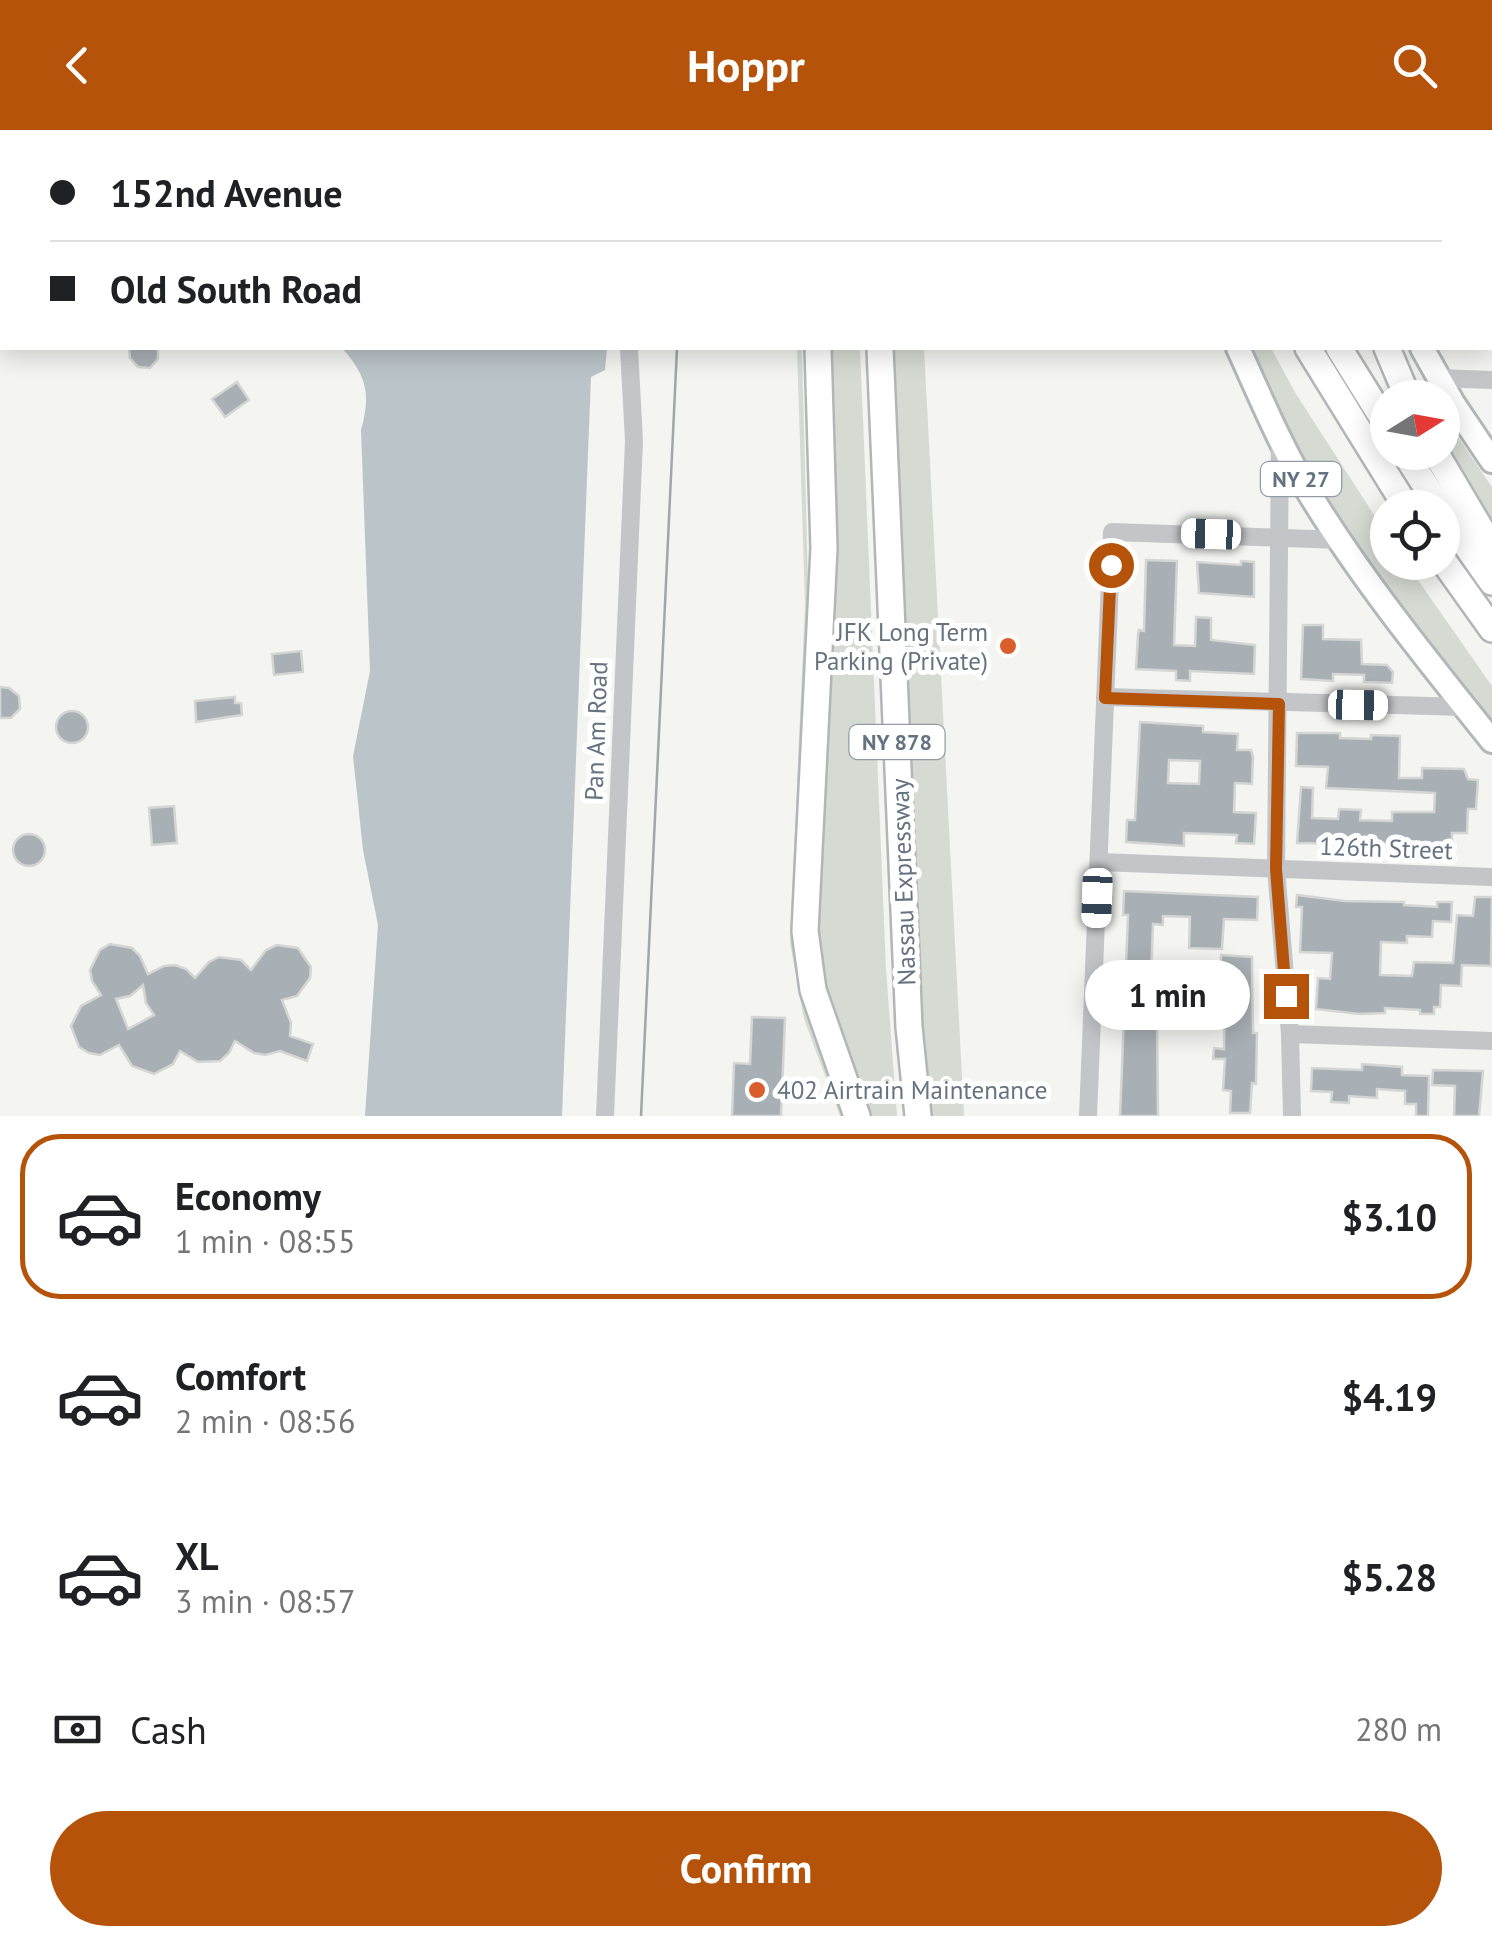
<!DOCTYPE html>
<meta charset="utf-8">
<style>
body{margin:0;font-family:"PT Sans",sans-serif;background:#f6f6f6;color:#202124;height:100vh;display:flex;flex-direction:column;font-size:38px;white-space:nowrap}
*{box-sizing:border-box;margin:0}
p{font-size:32px;color:#757577}
.icon{flex:none;width:55px;height:55px;fill:none;stroke:currentColor;stroke-width:2;stroke-linecap:round;stroke-linejoin:round}
.map{position:relative;height:986px;overflow:hidden}
.sheet{display:flex;flex-direction:column;background:#fff;flex:1}
.sheet>*{flex:none}
.hud{position:absolute;left:0px;top:0px;width:1492px;height:220px;box-shadow:0 5px 25px #0003;display:grid;align-content:center;height:220px;padding:0 50px;background:#fff}
.needle{width:65px;rotate:79deg}
.buttons{position:absolute;left:1370px;top:250px;display:grid;gap:20px}
.buttons a{display:grid;place-items:center;width:90px;height:90px;border-radius:50%;background:#fff;box-shadow:0 5px 25px #0003;font-size:50px}
.end{position:absolute;width:45px;height:45px;margin:-22px;border:12px solid #b45309;background:#fff;box-shadow:0 0 0 5px #fff}
.from{border-radius:50%}
.bubble{position:absolute;height:70px;border-radius:35px;background:#fff;box-shadow:0 5px 25px #0003;font-size:32px;font-weight:700;line-height:70px;text-align:center}
.car{position:absolute;width:30px;height:60px;margin:-30px -15px;border-radius:12px;box-shadow:0 0 8px 2px #0007;background:linear-gradient(#fff 24%,#345 0 40%,#fff 0 76%,#345 0 86%,#fff 0)}
.hud b{display:flex;align-items:center;gap:35px;height:95px;font-size:38px}
.hud b+b{border-top:2px solid #e0e0e0}
.hud i{width:25px;height:25px;background:#202124}
ul{padding:18px 0 0;list-style:none}
li{display:flex;align-items:center;gap:30px;height:165px;margin:0 20px 15px;padding:0 30px;border:5px solid transparent;border-radius:40px}
li div{flex:1}
li b{display:block;font-size:38px}
li em{font-style:normal;font-weight:700}
li.selected{border-color:#b45309}
li>.icon{width:90px;height:90px;stroke-width:1.5}
.pay{display:flex;align-items:center;gap:25px;height:110px;padding:0 50px;font-size:38px}
.pay p{margin-inline-start:auto}
.primary-button{display:flex;gap:20px;margin-top:auto;padding:20px 50px}
.primary-button a{flex:1;height:115px;border-radius:60px;background:#b45309;color:#fff;font-size:40px;font-weight:700;line-height:115px;text-align:center}
header{display:flex;justify-content:space-between;align-items:center;height:130px;padding:0 50px;background:#b45309;color:#fff;font-size:45px;font-weight:700}
.map>svg:first-child{display:block}
.green{fill:#d5dbd2}
.water{fill:#bbc4c9}
.building{fill:#a9b0b5;stroke:#d5d6d3;stroke-width:2.5;fill-rule:evenodd}
.lines{fill:none;stroke-linecap:round;stroke-linejoin:round}
.major-casing{stroke:#b3b7ba;stroke-width:28}
.highway-casing{stroke:#b3b6b9;stroke-width:30}
.minor{stroke:#c3c5c9;stroke-width:18}
.major{stroke:#fff;stroke-width:22}
.highway{stroke:#fff;stroke-width:25}
.tram{stroke:#a1a6ab;stroke-width:2.5}
.route{stroke:#b45309;stroke-width:12}
.poi-dot{fill:#d95e2c;stroke:#fff;stroke-width:4}
.labels{text-anchor:middle;stroke-width:10;stroke-linejoin:round;paint-order:stroke}
.shield{fill:#fff;stroke:#939ca6;stroke-width:2.5}
.shield-label{font-size:22px;font-weight:bold;fill:#657280}
.poi-label{font-size:25px;fill:#657280;stroke:#fff;text-anchor:end}
.street-label{font-size:25px;fill:#657280;stroke:#fff}
</style>
<header><svg class="icon" aria-label="back" viewBox="0 0 24 24"><path d="M15 5l-7 7 7 7"/></svg>Hoppr<svg class="icon" aria-label="search" viewBox="0 0 24 24"><circle cx="10" cy="10" r="6"/><path d="M15 15l6 6"/></svg></header>
<div class="map">
<svg width="1492" height="986" viewBox="0 0 1492 986">
<rect width="100%" height="100%" fill="#f4f4f1"/>
<g class="green">
<polygon points="797,218 802,218 810,532 797,785 847,986 840,986 804,889 790,813 805,474"/>
<polygon points="825,218 860,218 886,839 897,986 861,986 811,833"/>
<polygon points="893,218 924,218 964,986 930,986 920,888"/>
<polygon points="1249,218 1271,218 1296,264 1387,405 1388,432 1406,433 1492,556 1492,596 1368,439 1302,335"/>
<polygon points="1443,285 1492,357 1492,405 1442,323"/>
</g>
<path class="water" d="M342 218H607L605 240 591 247 562 986H365L378 795 363 720 353 626 370 541 361 300C371 264 367 246 342 218Z"/>
<g class="building">
<polygon points="129,218 158,218 158,229 150,238 138,237 130,228"/>
<polygon points="237,252 249,270 225,287 212,269"/>
<polygon points="1146,430 1177,431 1174,515 1195,516 1196,487 1211,488 1211,510 1255,515 1254,544 1190,541 1190,551 1176,550 1176,541 1136,539 1138,505 1139,500 1144,501"/>
<polygon points="1241,431 1254,432 1254,467 1199,463 1197,432 1241,435"/>
<polygon points="1303,495 1323,495 1323,509 1361,510 1362,534 1387,535 1393,542 1392,553 1364,552 1364,545 1333,544 1333,551 1301,549"/>
<polygon points="301,521 303,542 274,545 272,524"/>
<polygon points="0,557 9,558 19,566 20,579 11,588 0,588"/>
<polygon points="235,567 235,573 241,573 242,585 196,592 195,571"/>
<circle cx="72" cy="597" r="16"/>
<path d="M1140 592 1203 596V602L1238 604 1237 620H1251L1253 627 1252 654 1235 653 1234 682 1256 683 1254 714 1236 713 1237 705 1184 703V716L1126 712 1127 690H1135ZM1169 630 1200 631 1199 654 1168 653Z"/>
<polygon points="1297,603 1340,603 1340,608 1371,609 1371,605 1400,606 1399,648 1422,648 1422,638 1464,639 1468,649 1478,650 1476,679 1468,679 1467,703 1452,703 1452,715 1437,714 1436,721 1425,720 1425,714 1297,713 1301,657 1313,658 1312,688 1338,689 1339,679 1361,680 1360,690 1392,691 1392,682 1434,682 1435,663 1326,658 1328,637 1296,636"/>
<polygon points="174,676 177,713 152,715 149,678"/>
<circle cx="29" cy="720" r="16"/>
<polygon points="1124,761 1258,767 1257,790 1224,789 1222,819 1189,818 1190,787 1163,786 1163,795 1153,794 1150,871 1157,871 1158,986 1120,986 1128,785 1123,785"/>
<polygon points="1297,765 1345,771 1404,772 1404,775 1437,777 1437,772 1452,772 1451,792 1433,791 1432,807 1407,806 1407,813 1381,812 1380,845 1412,846 1414,832 1453,833 1457,785 1473,786 1475,767 1492,767 1491,836 1462,835 1461,856 1441,855 1440,877 1434,877 1434,884 1420,884 1420,880 1385,878 1385,883 1359,884 1316,879 1318,848 1330,849 1332,823 1300,822 1302,777 1296,777"/>
<path d="M110 814 132 818 140 826 148 844 164 836 175 835 186 839 195 848 209 832 219 827 241 830 251 840 266 820 277 815 298 818 311 837 310 848 297 866 282 870 291 893 290 906 313 914 307 931 280 921 265 925 254 923 235 911 229 923 220 931 198 932 180 921 173 934 154 944 132 936 119 915 100 925 89 923 79 917 71 896 81 876 101 865 92 851 90 840 100 820ZM143 855 146 873 154 885 128 899 116 869 130 866Z"/>
<polygon points="1221,825 1252,827 1253,903 1257,903 1256,954 1252,953 1250,983 1230,983 1231,961 1223,960 1225,929 1213,929 1214,918 1224,919 1225,853 1220,853"/>
<polygon points="752,887 785,888 781,986 732,986 734,933 750,934"/>
<polygon points="1362,934 1402,937 1402,945 1429,946 1428,986 1416,986 1416,974 1405,974 1405,961 1377,959 1377,968 1349,966 1349,973 1331,972 1332,962 1311,961 1312,938 1362,940"/>
<polygon points="1433,940 1483,941 1479,986 1454,986 1455,956 1432,955"/>
</g>
<g class="lines">
<g class="major-casing">
<g id="major">
<polyline points="1148,0 1149,2"/>
<path d="M1238 218C1260 266 1281 317 1309 363 1362 450 1428 531 1492 611"/>
<polyline points="1422,218 1453,273 1492,331"/>
</g>
</g>
<g class="highway-casing">
<g id="highway">
<polyline points="808,0 808,2"/>
<polyline points="871,0 871,2"/>
<polyline points="1191,0 1191,2"/>
<polyline points="1236,0 1237,2"/>
<polyline points="1344,2 1344,0"/>
<polyline points="818,218 824,418 805,801 813,860 857,986"/>
<polyline points="880,218 909,897 918,986"/>
<polyline points="1308,218 1407,378"/>
<polyline points="1339,218 1388,297"/>
<polyline points="1387,218 1408,268"/>
<polyline points="1404,322 1440,378"/>
<polyline points="1435,322 1492,418"/>
<polyline points="1442,381 1492,452"/>
<polyline points="1442,429 1492,499"/>
</g>
</g>
<g class="minor">
<polyline points="532,0 534,2"/>
<polyline points="1490,84 1492,84"/>
<polyline points="1438,248 1492,250"/>
<polyline points="1280,312 1276,739 1290,904 1292,986"/>
<polyline points="1105,567 1465,577"/>
<polyline points="1099,732 1492,747"/>
<polyline points="1290,904 1492,911"/>
<polyline points="605,986 634,311 629,218"/>
<polyline points="1088,986 1112,402 1340,410"/>
</g>
<use href="#major" class="major"/>
<use href="#highway" class="highway"/>
<g class="tram">
<polyline points="598,0 601,2"/>
<polyline points="641,986 677,218"/>
</g>
</g>
<g class="lines">
<polyline class="route" points="1111,435 1105,568 1279,574 1276,739 1286,866"/>
</g>
<g class="poi-dot">
<circle cx="1008" cy="516" r="10"/>
<circle cx="757" cy="960" r="10"/>
</g>
<g class="labels">
<g class="shield">
<rect x="1261" y="332" width="80" height="34" rx="8"/>
<rect x="849.5" y="595" width="95" height="34" rx="8"/>
</g>
<g class="shield-label">
<text x="1301" y="357">NY 27</text>
<text x="897" y="620">NY 878</text>
</g>
<g class="poi-label">
<text x="988" y="511">JFK Long Term<tspan x="988" dy="29">Parking (Private)</tspan></text>
<text x="777" y="969" text-anchor="start">402 Airtrain Maintenance</text>
</g>
<g class="street-label">
<text transform="translate(596 601) rotate(-88)" y="9">Pan Am Road</text>
<text transform="translate(1386 718) rotate(2)" y="9">126th Street</text>
<text transform="translate(903 752) rotate(-92)" y="9">Nassau Expressway</text>
</g>
</g>
</svg>
<div class="buttons">
<a><svg class="needle" viewBox="-14 -14 28 28"><path d="M0-13l5 13h-10z" fill="#e53935"/><path d="M0 13l5-13h-10z" fill="#757577"/></svg></a>
<a><svg class="icon" aria-label="locate" viewBox="0 0 24 24"><circle cx="12" cy="12" r="6"/><path d="M12 2v4M12 18v4M2 12h4M18 12h4"/></svg></a>
</div>
<i class="end from" style="left:1111px;top:435px"></i>
<i class="end" style="left:1286px;top:866px"></i>
<div class="bubble" style="left:1085px;top:830px;width:165px">1 min</div>
<i class="car" style="left:1211px;top:404px;rotate:272deg"></i>
<i class="car" style="left:1358px;top:575px;rotate:91deg"></i>
<i class="car" style="left:1097px;top:768px;rotate:182deg"></i>
<div class="hud">
<b><i class="from"></i>152nd Avenue</b>
<b><i></i>Old South Road</b>
</div>
</div>
<section class="sheet">
<ul>
<li class="selected"><svg class="icon" aria-label="car" viewBox="0 0 24 24"><path d="M5 17H2v-5l4-1 3-4h7l3 4 3 1v5h-3M9 17h6M6 11h13"/><circle cx="7" cy="17" r="2"/><circle cx="17" cy="17" r="2"/></svg><div><b>Economy</b><p>1 min · 08:55</p></div><em>$3.10</em></li>
<li><svg class="icon" aria-label="car" viewBox="0 0 24 24"><path d="M5 17H2v-5l4-1 3-4h7l3 4 3 1v5h-3M9 17h6M6 11h13"/><circle cx="7" cy="17" r="2"/><circle cx="17" cy="17" r="2"/></svg><div><b>Comfort</b><p>2 min · 08:56</p></div><em>$4.19</em></li>
<li><svg class="icon" aria-label="car" viewBox="0 0 24 24"><path d="M5 17H2v-5l4-1 3-4h7l3 4 3 1v5h-3M9 17h6M6 11h13"/><circle cx="7" cy="17" r="2"/><circle cx="17" cy="17" r="2"/></svg><div><b>XL</b><p>3 min · 08:57</p></div><em>$5.28</em></li>
</ul>
<div class="pay"><svg class="icon" aria-label="cash" viewBox="0 0 24 24"><path d="M3 7h18v10H3z"/><circle cx="12" cy="12" r="2"/></svg>Cash<p>280 m</p></div>
<div class="primary-button"><a>Confirm</a></div>
</section>
